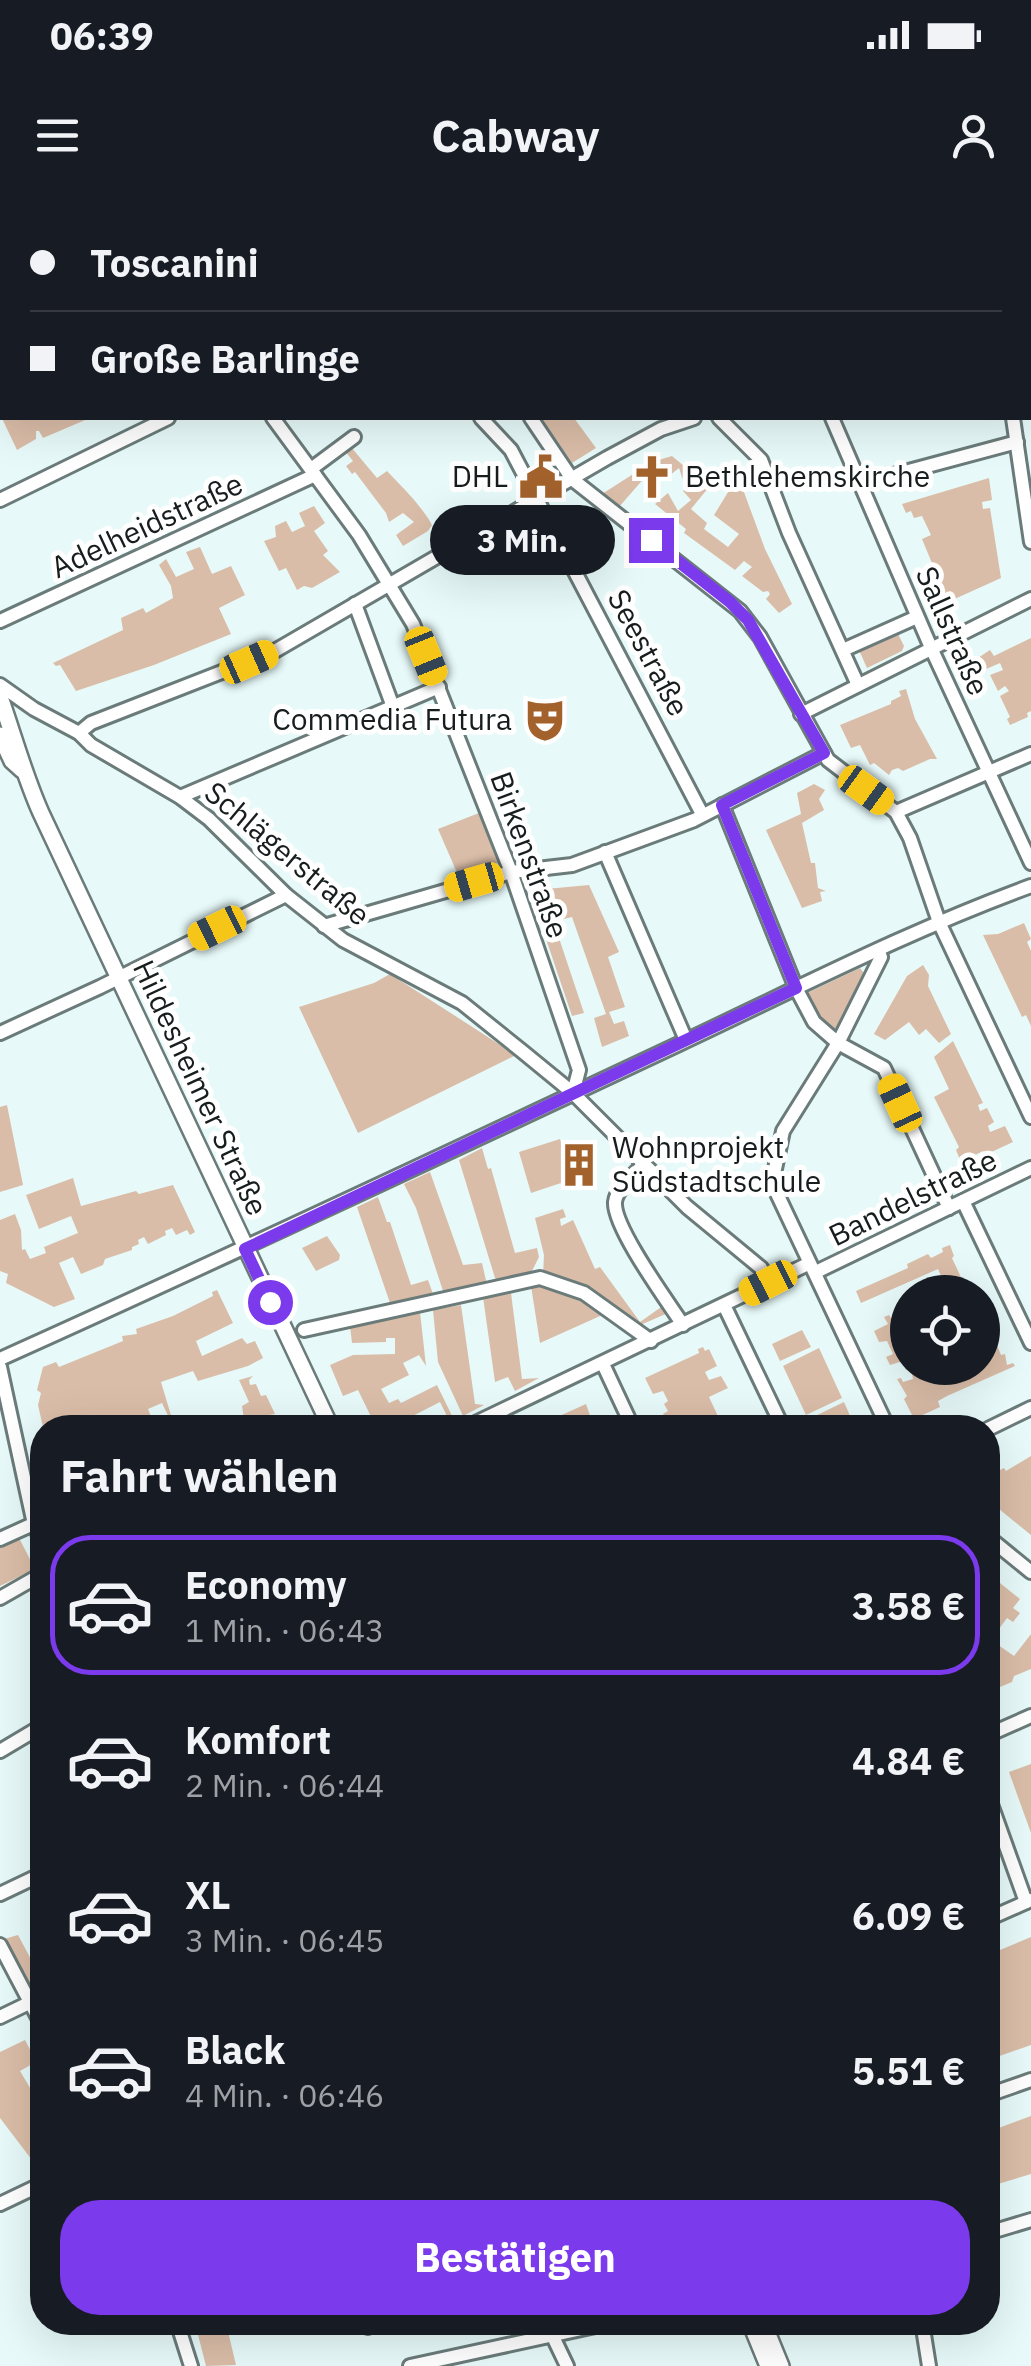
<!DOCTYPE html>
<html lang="de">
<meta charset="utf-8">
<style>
body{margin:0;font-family:"IBM Plex Sans",sans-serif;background:#20242c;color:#f1f3f6;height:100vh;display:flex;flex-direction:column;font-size:38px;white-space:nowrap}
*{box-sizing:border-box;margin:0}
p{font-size:32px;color:#9ea1a6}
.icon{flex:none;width:55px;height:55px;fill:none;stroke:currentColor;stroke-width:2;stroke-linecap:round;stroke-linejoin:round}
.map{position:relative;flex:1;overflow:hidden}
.side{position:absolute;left:30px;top:1215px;width:970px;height:920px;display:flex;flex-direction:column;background:#171b24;border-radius:40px;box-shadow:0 10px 40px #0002}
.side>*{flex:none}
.guide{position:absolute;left:0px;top:0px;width:1032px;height:220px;box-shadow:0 10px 40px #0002;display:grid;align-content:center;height:220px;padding:0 30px;background:#171b24}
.buttons{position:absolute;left:890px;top:1075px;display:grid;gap:20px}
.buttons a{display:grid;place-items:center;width:110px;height:110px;border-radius:50%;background:#171b24;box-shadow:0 10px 40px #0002;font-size:50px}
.end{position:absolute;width:45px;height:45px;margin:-22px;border:12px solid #7c3aed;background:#fff;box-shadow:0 0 0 5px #fff}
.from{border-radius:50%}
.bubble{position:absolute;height:70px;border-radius:35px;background:#171b24;box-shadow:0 10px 40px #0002;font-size:32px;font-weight:700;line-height:70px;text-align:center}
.car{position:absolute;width:30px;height:60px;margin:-30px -15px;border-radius:12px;box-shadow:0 0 8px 2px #0007;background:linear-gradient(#f5c518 24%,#345 0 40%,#f5c518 0 76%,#345 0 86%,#f5c518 0)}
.guide b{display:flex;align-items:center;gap:35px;height:95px;font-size:38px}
.guide b+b{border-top:2px solid #363941}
.guide i{width:25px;height:25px;background:#f1f3f6}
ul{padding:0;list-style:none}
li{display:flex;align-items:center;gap:30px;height:140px;margin:0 20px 15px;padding:0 10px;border:5px solid transparent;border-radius:40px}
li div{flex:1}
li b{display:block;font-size:38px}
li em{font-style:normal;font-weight:700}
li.on{border-color:#7c3aed}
li>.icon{width:90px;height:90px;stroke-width:1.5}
h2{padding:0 30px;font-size:45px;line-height:120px}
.action{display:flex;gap:20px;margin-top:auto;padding:20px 30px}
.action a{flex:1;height:115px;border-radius:40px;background:#7c3aed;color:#fff;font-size:40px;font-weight:700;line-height:115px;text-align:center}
.status{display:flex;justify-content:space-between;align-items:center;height:70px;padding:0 50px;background:#171b24;direction:ltr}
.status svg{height:28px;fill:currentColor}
header{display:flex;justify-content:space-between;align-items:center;height:130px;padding:0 30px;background:#171b24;font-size:45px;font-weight:700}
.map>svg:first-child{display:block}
.green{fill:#dabda8}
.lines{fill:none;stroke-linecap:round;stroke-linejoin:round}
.minor-tunnel{stroke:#c8d9d8;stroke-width:12;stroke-dasharray:12 6;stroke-linecap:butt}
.minor-casing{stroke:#6a7b7a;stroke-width:18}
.major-casing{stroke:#6a7b7a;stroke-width:20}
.minor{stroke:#fff;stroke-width:12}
.major{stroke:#fff;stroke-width:15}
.route{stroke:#7c3aed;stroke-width:12}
.labels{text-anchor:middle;stroke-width:10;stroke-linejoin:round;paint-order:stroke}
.poi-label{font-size:30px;fill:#171d1d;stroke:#fff;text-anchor:end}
.street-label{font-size:30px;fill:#171d1d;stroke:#fff}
</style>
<div class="status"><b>06:39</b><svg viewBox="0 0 49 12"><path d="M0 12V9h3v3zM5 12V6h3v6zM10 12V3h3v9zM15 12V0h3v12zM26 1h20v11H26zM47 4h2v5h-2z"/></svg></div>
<header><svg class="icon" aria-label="menu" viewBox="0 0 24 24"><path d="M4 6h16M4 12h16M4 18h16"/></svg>Cabway<svg class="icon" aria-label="person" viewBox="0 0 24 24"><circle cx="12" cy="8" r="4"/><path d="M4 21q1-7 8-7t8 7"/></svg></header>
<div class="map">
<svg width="1031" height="2166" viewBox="0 0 1031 2166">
<rect width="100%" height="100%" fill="#e7faf9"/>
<g class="green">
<polygon points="2,206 2,218 90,218 43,238 39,231 36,231 36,239 17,250 0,214"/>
<polygon points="541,218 574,218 596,248 572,263"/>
<path d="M351 247 377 278 387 271C403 288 421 305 432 325L428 331 403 346 396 335 414 322 403 313 389 322 386 313 355 272 352 274 346 266 353 261 345 251Z"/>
<polygon points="672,256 709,287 691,309 707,323 704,329 728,347 739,334 714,315 738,276 765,349 792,404 779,413 766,399 770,394 768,391 763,392 742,376 752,367 744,361 735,370 684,333 686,329 655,304 668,293 678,311 691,300 683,291 691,283 686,278 683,280 679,268 669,276 660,267 653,268 619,307 602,294 652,262"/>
<polygon points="989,278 992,300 982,302 983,309 990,308 1001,378 948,402 922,339 931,335 922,316 914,318 911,311 906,313 902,304"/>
<polygon points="314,306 325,323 314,331 328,351 323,355 340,372 312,388 304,386 297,390 286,368 279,371 264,341 276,337 275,326 286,321 292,332 305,326 299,313"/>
<polygon points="200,347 212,374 231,366 245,395 219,408 231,434 154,465 76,491 60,465 56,466 53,463 123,430 121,418 143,408 146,413 173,398 171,386 159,365 166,359 176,377 194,369 186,352"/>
<polygon points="891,432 893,435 898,434 904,446 902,451 867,468 858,448"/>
<polygon points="1031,438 1031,511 1027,513 1028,517 1010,525 1007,519 1010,517 1000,496 1009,491 1005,486 998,491 990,475 1003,470 1000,463 984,470 978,458 990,450 994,456"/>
<polygon points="906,489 915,519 937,559 930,559 903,571 898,568 892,570 889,575 874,563 870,565 860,545 851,548 840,525 891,504 891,501 901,496 899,491"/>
<polygon points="814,584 825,590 819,599 824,610 802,623 811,663 815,663 818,688 826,691 820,692 822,701 802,708 766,630 801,614 797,593"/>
<polygon points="479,613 498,663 458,675 438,629"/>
<polygon points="589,685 619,752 608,757 625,807 609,812 614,824 624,821 629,836 602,847 594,818 606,814 572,717 560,720 546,689"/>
<polygon points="1024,723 1031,739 1027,742 1031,751 1031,826 1026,815 1022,817 983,735 998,734"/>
<polygon points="557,732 584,813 572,816 545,736"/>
<polygon points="923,765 929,775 928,786 951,834 939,843 926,829 919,835 909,822 885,840 874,834 907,776"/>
<polygon points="860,768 867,777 837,838 816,820 803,795"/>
<polygon points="390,774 516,855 358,933 299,807 374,783"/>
<polygon points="953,841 983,903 978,905 980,911 987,908 994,922 988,926 990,932 1005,926 1013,942 985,955 983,951 961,962 956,950 959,947 934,897 949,889 934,857"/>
<polygon points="7,905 23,985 0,992 0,907"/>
<polygon points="560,939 573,979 531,993 519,952"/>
<polygon points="482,948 488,969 491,968 515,1053 537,1048 539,1057 532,1071 500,1082 495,1078 459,960"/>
<polygon points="430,972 463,1065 482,1063 487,1085 444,1094 416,1008 404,984"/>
<polygon points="73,978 81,1006 136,991 139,994 173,985 195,1032 190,1035 187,1030 176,1035 172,1028 165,1031 166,1035 148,1044 144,1037 138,1040 139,1044 132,1047 132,1050 105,1059 103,1065 81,1074 73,1057 59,1063 75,1099 54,1107 6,1083 8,1074 0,1071 0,1020 15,1014 21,1030 22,1050 25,1049 30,1059 46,1053 44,1047 78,1033 71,1016 39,1029 26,995"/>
<polygon points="378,997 387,1022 390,1022 411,1085 428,1080 433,1094 390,1103 357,1007"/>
<polygon points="563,1009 566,1017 560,1019 561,1026 573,1020 595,1069 600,1067 640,1122 664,1105 668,1113 638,1126 569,1080 543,1076 544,1055 535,1018"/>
<polygon points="327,1036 340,1055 339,1060 316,1071 302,1048"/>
<polygon points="950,1045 954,1056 952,1058 967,1090 948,1092 938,1069 861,1103 856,1091 908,1068 907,1064 928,1054 931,1058 943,1052 942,1048"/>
<polygon points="540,1078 609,1112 540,1143 531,1086"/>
<polygon points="217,1090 233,1123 196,1141 202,1156 242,1138 247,1144 255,1141 263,1158 248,1166 198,1181 193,1171 161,1182 173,1222 171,1222 162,1203 148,1209 155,1227 43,1227 38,1205 41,1193 37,1190 43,1167 56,1162 59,1167 123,1141 122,1136 137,1134 136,1129 173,1116 213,1096 212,1092"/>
<polygon points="511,1093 522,1179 539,1178 515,1191 508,1177 495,1182 483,1097"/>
<polygon points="461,1105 475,1204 484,1205 463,1216 438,1162 433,1110"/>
<polygon points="420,1112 426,1166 419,1155 403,1163 409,1175 381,1189 389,1203 398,1199 401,1203 437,1185 454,1220 439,1227 426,1227 447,1216 440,1202 395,1225 391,1217 384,1220 387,1227 376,1227 358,1190 343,1196 330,1165 353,1155 395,1154 395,1138 386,1138 386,1142 352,1143 350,1126"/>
<polygon points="889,1115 903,1136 907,1134 908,1168 982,1168 983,1123 985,1127 989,1126 1001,1155 1005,1154 1007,1165 1013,1163 1015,1166 947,1196 938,1201 940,1207 914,1219 904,1199 907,1196 897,1179 901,1178 903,1182 913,1179 911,1169 906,1170 903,1161 890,1165 886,1157 893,1154 887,1141 879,1142 874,1131 888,1124 884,1117"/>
<polygon points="802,1130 811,1147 780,1161 772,1144"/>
<polygon points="703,1147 705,1151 709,1149 717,1166 705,1172 709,1180 721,1176 728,1188 709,1197 723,1227 670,1227 663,1214 668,1211 664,1204 668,1201 663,1191 653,1194 645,1178 699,1153 698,1149"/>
<polygon points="819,1148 842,1198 806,1215 783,1166"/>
<polygon points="253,1176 249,1180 250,1185 256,1184 261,1196 266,1195 275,1214 244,1219 242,1206 249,1202 239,1180"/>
<polygon points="844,1202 854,1225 813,1227 809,1219"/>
<polygon points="586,1204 594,1227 535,1227"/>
<polygon points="1031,1256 1031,1335 988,1300 988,1276 1004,1268 1006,1271"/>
<polygon points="19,1338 35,1369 0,1386 0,1348"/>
<polygon points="995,1379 1020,1399 1013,1408 1020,1413 1013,1422 1007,1418 991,1440 1014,1456 1031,1434 1031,1469 1014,1476 1012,1482 988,1492 988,1396 993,1391 989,1387"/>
<polygon points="1031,1564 1031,1633 1009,1572"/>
<polygon points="18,1735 42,1780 42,1810 4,1739"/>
<polygon points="1031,1737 1031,1845 988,1860 988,1755"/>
<polygon points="25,1840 36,1861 42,1859 42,1872 36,1862 20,1871 42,1908 42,1950 35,1964 0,1918 0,1852"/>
<polygon points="1031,1916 1031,1974 988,1987 988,1932"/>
<polygon points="195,2123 226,2123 236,2165 206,2166"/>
</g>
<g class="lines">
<polyline class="minor-tunnel" points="991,1858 996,1874"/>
<g class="minor-casing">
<g id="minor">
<polyline points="160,0 161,2"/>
<polyline points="748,0 749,2"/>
<polyline points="875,0 875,2"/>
<polyline points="987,0 987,2"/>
<polyline points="316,2 317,0"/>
<polyline points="456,2 456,0"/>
<polyline points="651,2 655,0"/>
<polyline points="1030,132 1031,132"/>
<polyline points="0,150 2,149"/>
<polyline points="273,218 359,335 413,424 511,672 579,870 573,893"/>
<polyline points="481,218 511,250 702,614"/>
<polyline points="531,218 572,279 740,411 760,437 828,560 896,612 910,638 939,722 1031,917"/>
<polyline points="719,218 761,260 789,333 858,485"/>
<polyline points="832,218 932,450 1031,663"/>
<polyline points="1013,218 1031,342"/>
<polyline points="311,269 354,237"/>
<polyline points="860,284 1017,242"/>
<polyline points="0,300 168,218"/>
<polyline points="355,404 393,507"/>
<polyline points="0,421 315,275"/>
<polyline points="843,450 917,417"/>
<polyline points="0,485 34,509 79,533 91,545 180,597 209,619 286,695 343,740 462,803 523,852 573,893 687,1007 761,1068 769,1083"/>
<polyline points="801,514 1031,399"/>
<polyline points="79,533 91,523 273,452 607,258 661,229 694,218"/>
<polyline points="180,597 439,487"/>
<polyline points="722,605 796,788 814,822 838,843 884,868 949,1008"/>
<polyline points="896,612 1031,554"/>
<polyline points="605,652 686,840"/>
<polyline points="324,726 511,672 572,665 694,620 824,553"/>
<polyline points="878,750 881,757 838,843 783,931 772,983 888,1228"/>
<polyline points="0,833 100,787 286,695"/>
<path d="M643 965C635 974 616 989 615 1002 613 1027 668 1102 683 1125"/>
<polyline points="963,1001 1031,1143"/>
<polyline points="816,1072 1031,968"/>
<polyline points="724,1105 783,1228"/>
<polyline points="304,1130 540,1078 584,1093 651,1141"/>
<path d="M0 1159C228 1057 453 950 679 844 796 789 910 730 1031 686"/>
<polyline points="603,1164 633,1228"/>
<polyline points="0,1167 34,1324 42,1342"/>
<polyline points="465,1228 808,1064"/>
<polyline points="988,1229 1031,1208"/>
<polyline points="988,1337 1031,1372"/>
<polyline points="0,1339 42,1320"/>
<polyline points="0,1398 42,1374"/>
<polyline points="988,1535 1031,1516"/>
<polyline points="0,1551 42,1526"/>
<polyline points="988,1596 1026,1702"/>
<polyline points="0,1694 42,1674"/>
<polyline points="988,1719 1031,1700"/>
<polyline points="0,1745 42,1825"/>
<polyline points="0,1817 29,1803"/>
<polyline points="988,1846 991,1858"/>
<polyline points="988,1895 1031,1880"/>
<polyline points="0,2004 42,1984"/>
<polyline points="988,2033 1031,2020"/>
<polyline points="177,2122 191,2166"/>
<polyline points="366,2122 368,2127"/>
<polyline points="546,2122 567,2166"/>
<polyline points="922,2122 929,2166"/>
<polyline points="410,2166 614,2122"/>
</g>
</g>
<g class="major-casing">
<g id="major">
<path d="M0 497C14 537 24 575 41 613L331 1228"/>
<polyline points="0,535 12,561 22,570"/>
<polyline points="750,2122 768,2166"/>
<polyline points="763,2122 781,2166"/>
</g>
</g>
<use href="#minor" class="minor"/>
<use href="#major" class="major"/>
</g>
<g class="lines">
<polyline class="route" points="270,1102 245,1049 796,788 722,605 824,553 748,420 730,402 651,340"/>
</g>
<defs>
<g id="civic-bare" transform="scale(3.45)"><path d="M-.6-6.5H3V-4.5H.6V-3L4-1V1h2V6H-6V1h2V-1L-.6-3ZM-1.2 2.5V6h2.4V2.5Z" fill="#a3622c" stroke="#fff" stroke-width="2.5" paint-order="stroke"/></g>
<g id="church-bare" transform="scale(3.45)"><path d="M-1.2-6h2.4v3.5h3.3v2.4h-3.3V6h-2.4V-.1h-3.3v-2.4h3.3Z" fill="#a3622c" stroke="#fff" stroke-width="2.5" paint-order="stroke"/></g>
<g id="theatre-bare" transform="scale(3.45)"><path d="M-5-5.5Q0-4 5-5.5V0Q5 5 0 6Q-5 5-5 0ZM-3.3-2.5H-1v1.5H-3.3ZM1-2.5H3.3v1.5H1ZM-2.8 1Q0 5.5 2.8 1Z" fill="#a3622c" stroke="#fff" stroke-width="2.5" paint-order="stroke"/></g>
<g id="building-bare" transform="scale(3.45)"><path d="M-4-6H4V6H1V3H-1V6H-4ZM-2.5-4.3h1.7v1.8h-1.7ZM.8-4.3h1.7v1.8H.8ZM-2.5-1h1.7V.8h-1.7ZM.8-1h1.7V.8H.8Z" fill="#a3622c" stroke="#fff" stroke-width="2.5" paint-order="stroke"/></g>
</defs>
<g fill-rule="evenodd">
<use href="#civic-bare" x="541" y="277"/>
<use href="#church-bare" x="652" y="277"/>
<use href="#theatre-bare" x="545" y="520"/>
<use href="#building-bare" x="579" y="965"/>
</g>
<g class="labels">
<g class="poi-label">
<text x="508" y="287">DHL</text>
<text x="685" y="287" text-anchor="start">Bethlehemskirche</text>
<text x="512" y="530">Commedia Futura</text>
<text x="612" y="958" text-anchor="start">Wohnprojekt<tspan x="612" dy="34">Südstadtschule</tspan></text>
</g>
<g class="street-label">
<text transform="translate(147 326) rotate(-25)" y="10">Adelheidstraße</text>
<text transform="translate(952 431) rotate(66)" y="10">Sallstraße</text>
<text transform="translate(648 453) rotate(62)" y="10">Seestraße</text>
<text transform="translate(287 654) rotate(40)" y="10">Schlägerstraße</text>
<text transform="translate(529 655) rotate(70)" y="10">Birkenstraße</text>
<text transform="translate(200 888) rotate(65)" y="10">Hildesheimer Straße</text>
<text transform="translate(913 998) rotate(-26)" y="10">Bandelstraße</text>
</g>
</g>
</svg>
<div class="buttons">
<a><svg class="icon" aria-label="locate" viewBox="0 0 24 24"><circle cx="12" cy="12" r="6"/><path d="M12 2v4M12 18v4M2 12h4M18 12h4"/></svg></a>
</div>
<i class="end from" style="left:270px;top:1102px"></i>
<i class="end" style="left:651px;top:340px"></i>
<div class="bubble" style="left:430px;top:305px;width:185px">3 Min.</div>
<i class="car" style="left:426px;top:456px;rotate:158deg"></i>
<i class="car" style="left:249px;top:462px;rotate:66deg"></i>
<i class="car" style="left:866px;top:590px;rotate:126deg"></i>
<i class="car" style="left:474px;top:682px;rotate:254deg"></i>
<i class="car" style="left:217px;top:728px;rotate:244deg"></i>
<i class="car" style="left:900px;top:903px;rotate:335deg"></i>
<i class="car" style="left:768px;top:1083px;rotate:243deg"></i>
<div class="guide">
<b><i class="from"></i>Toscanini</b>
<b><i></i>Große Barlinge</b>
</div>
<section class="side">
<h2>Fahrt wählen</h2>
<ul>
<li class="on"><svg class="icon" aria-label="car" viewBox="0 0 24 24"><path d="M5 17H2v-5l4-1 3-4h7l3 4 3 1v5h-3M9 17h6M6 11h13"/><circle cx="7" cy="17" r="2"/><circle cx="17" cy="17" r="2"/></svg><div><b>Economy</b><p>1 Min. · 06:43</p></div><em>3.58 €</em></li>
<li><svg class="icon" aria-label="car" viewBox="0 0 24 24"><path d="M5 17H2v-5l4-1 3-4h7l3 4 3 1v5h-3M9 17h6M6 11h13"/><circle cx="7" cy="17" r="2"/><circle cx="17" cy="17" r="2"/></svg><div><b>Komfort</b><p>2 Min. · 06:44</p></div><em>4.84 €</em></li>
<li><svg class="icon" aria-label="car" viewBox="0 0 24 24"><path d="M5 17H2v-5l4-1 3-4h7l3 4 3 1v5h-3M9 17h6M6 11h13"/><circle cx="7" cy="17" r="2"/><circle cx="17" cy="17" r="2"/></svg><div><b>XL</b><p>3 Min. · 06:45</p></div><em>6.09 €</em></li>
<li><svg class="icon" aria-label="car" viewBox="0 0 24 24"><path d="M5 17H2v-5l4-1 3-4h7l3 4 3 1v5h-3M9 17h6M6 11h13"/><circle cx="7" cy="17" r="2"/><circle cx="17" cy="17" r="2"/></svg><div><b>Black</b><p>4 Min. · 06:46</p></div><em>5.51 €</em></li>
</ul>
<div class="action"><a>Bestätigen</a></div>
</section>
</div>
